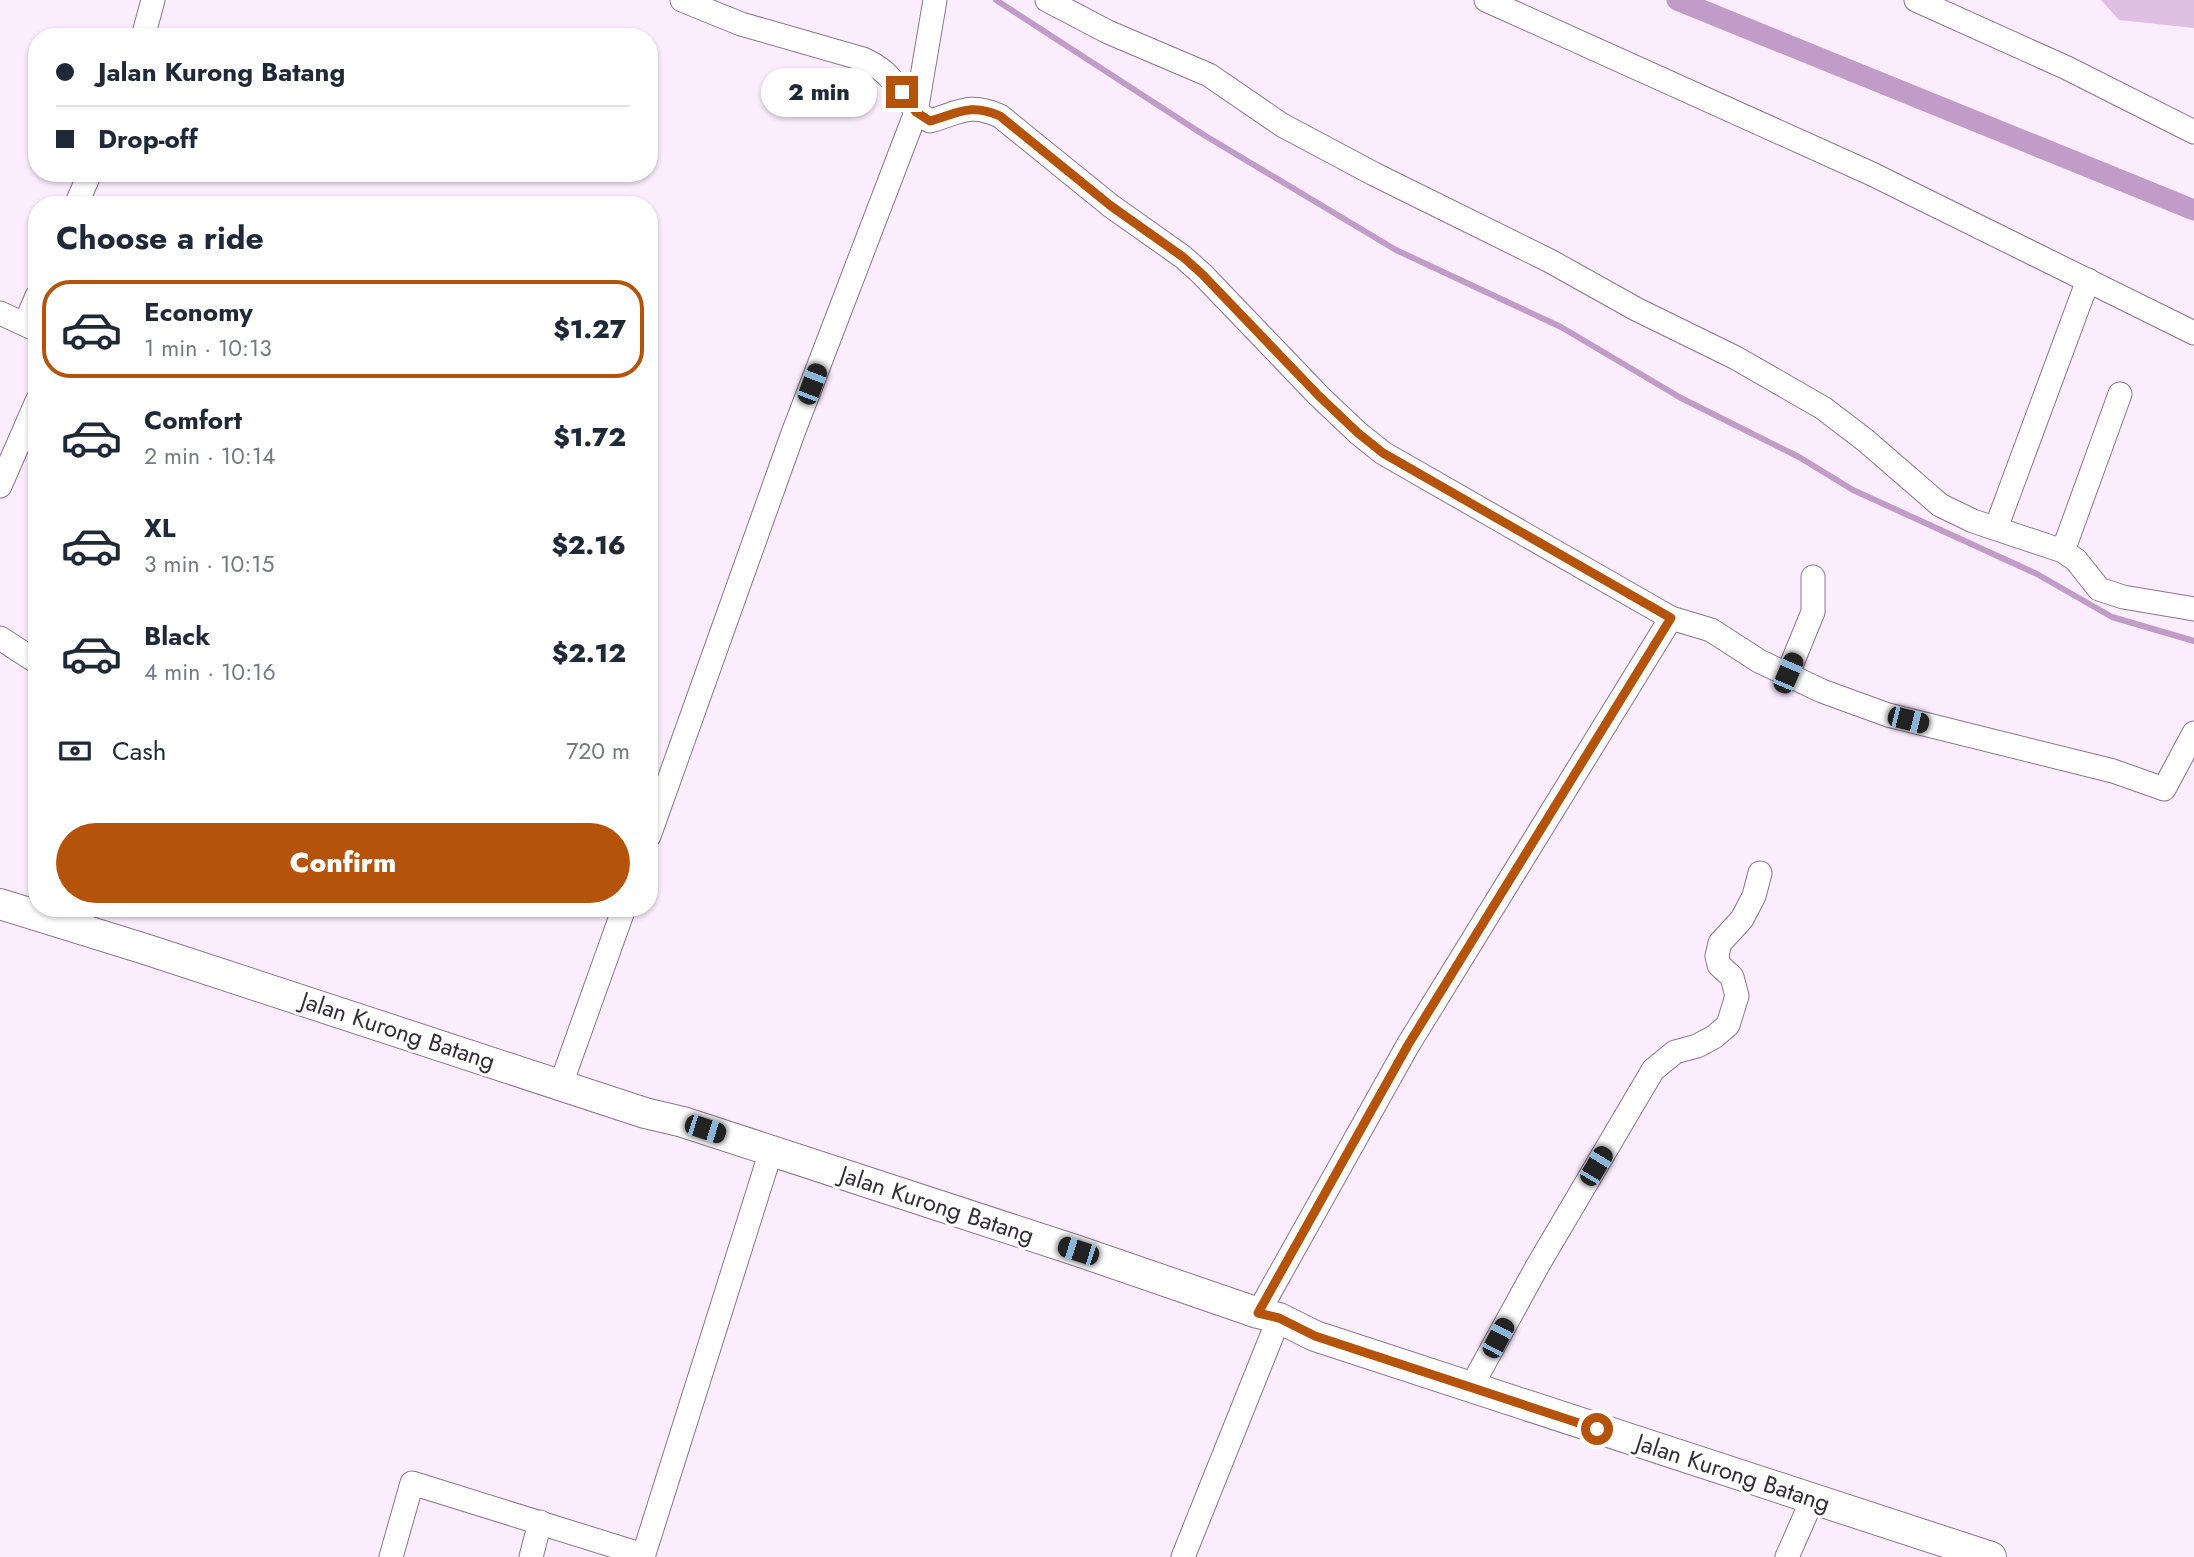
<!DOCTYPE html>
<meta charset="utf-8">
<style>
body{margin:0;font-family:Jost,sans-serif;background:#f6f6f7;color:#1f2937;height:100vh;display:flex;flex-direction:column;font-size:26px;white-space:nowrap}
*{box-sizing:border-box;margin:0}
p{font-size:23px;color:#747a83}
.icon{flex:none;width:38px;height:38px;fill:none;stroke:currentColor;stroke-width:2;stroke-linecap:round;stroke-linejoin:round}
.map{position:relative;flex:1;overflow:hidden}
.details{position:absolute;left:28px;top:196px;width:630px;height:721px;display:flex;flex-direction:column;background:#fff;border-radius:28px;box-shadow:0 2px 5px #0004}
.details>*{flex:none}
.hud{position:absolute;left:28px;top:28px;width:630px;height:154px;border-radius:28px;box-shadow:0 2px 5px #0004;display:grid;align-content:center;height:154px;padding:0 28px;background:#fff}
.end{position:absolute;width:32px;height:32px;margin:-16px;border:9px solid #b45309;background:#fff;box-shadow:0 0 0 4px #fff}
.from{border-radius:50%}
.bubble{position:absolute;height:49px;border-radius:24px;background:#fff;box-shadow:0 2px 5px #0004;font-size:23px;font-weight:800;line-height:49px;text-align:center}
.car{position:absolute;width:21px;height:42px;margin:-21px -10px;border-radius:9px;box-shadow:0 0 5px 2px #0007;background:linear-gradient(#222 24%,#8ab4d8 0 40%,#222 0 76%,#8ab4d8 0 86%,#222 0)}
.hud b{display:flex;align-items:center;gap:24px;height:66px;font-size:26px}
.hud b+b{border-top:2px solid #e0e1e3}
.hud i{width:18px;height:18px;background:#1f2937}
ul{padding:0;list-style:none}
li{display:flex;align-items:center;gap:21px;height:98px;margin:0 14px 10px;padding:0 14px;border:4px solid transparent;border-radius:28px}
li div{flex:1}
li b{display:block;font-size:26px}
li em{font-style:normal;font-weight:800}
li.active{border-color:#b45309}
li>.icon{width:63px;height:63px;stroke-width:1.5}
h2{padding:0 28px;font-size:32px;line-height:84px}
.pay{display:flex;align-items:center;gap:18px;height:77px;padding:0 28px;font-size:26px}
.pay p{margin-inline-start:auto}
.primary-button{display:flex;gap:14px;margin-top:auto;padding:14px 28px}
.primary-button a{flex:1;height:80px;border-radius:42px;background:#b45309;color:#fff;font-size:28px;font-weight:800;line-height:80px;text-align:center}
.map>svg:first-child{display:block}
.green{fill:#dfbfe4}
.lines{fill:none;stroke-linecap:round;stroke-linejoin:round}
.stream{stroke:#c29cc8;stroke-width:6}
.canal{stroke:#c29cc8;stroke-width:21}
.minor-casing{stroke:#8a748e;stroke-width:25}
.tertiary-casing{stroke:#8a748e;stroke-width:32}
.minor{stroke:#fff;stroke-width:23}
.tertiary{stroke:#fff;stroke-width:30}
.route{stroke:#b45309;stroke-width:9}
.labels{text-anchor:middle;stroke-width:6;stroke-linejoin:round;paint-order:stroke}
.street-label{font-size:24px;fill:#352c37;stroke:#fff}
</style>
<div class="map">
<svg width="2194" height="1557" viewBox="0 0 2194 1557">
<rect width="100%" height="100%" fill="#fcedfe"/>
<polygon class="green" points="2101,0 2194,0 2194,28 2119,20"/>
<g class="lines">
<polyline class="stream" points="996,0 1204,135 1396,250 1561,327 1681,398 1799,457 1853,490 2037,574 2112,617 2194,641"/>
<polyline class="canal" points="1677,0 2194,210"/>
<g class="minor-casing">
<g id="minor">
<path d="M682 0 741 24 863 59C874 64 883 69 891 79 905 93 912 112 930 121 959 113 969 102 1000 116L1111 206 1183 257 1202 274 1319 396 1358 433 1383 453 1671 618 1711 630 1759 661 1822 691 1888 715 2113 771 2164 789 2194 733"/>
<polyline points="1047,0 1108,32 1209,75 1282,125 1374,174 1550,261 1636,309 1736,358 1823,408 1865,440 1940,505 1973,521 2063,551 2076,560 2099,589 2123,597 2194,609"/>
<polyline points="1486,0 1872,174 2194,333"/>
<polyline points="1916,0 2067,68 2194,132"/>
<polyline points="143,37 153,0"/>
<polyline points="76,205 90,173"/>
<polyline points="0,313 37,330"/>
<polyline points="25,324 37,296"/>
<polyline points="0,486 37,401"/>
<polyline points="1996,528 2088,280"/>
<polyline points="2063,551 2120,394"/>
<polyline points="0,638 37,662"/>
<polyline points="1788,673 1813,612 1813,577"/>
<polyline points="649,836 793,433 916,112 935,0"/>
<polyline points="561,1084 624,908"/>
<polyline points="1258,1313 1408,1045 1671,618"/>
<polyline points="1471,1387 1538,1265 1653,1070 1675,1052 1697,1046 1714,1037 1728,1025 1737,996 1732,977 1719,965 1717,956 1720,943 1742,919 1754,896 1760,873"/>
<polyline points="391,1557 412,1483 643,1555"/>
<polyline points="531,1557 540,1522"/>
<polyline points="643,1557 771,1151"/>
<polyline points="1183,1557 1279,1318"/>
<polyline points="1787,1557 1813,1498"/>
</g>
</g>
<g class="tertiary-casing">
<polyline id="tertiary" points="0,904 145,949 645,1113 683,1122 1078,1251 1258,1313 1279,1318 1315,1336 1991,1557"/>
</g>
<use href="#minor" class="minor"/>
<use href="#tertiary" class="tertiary"/>
</g>
<g class="lines">
<path class="route" d="M902 92 916 112 930 121C958 113 971 103 1000 116L1111 206 1183 257 1202 274 1319 396 1358 433 1383 453 1671 618 1408 1045 1258 1313 1279 1318 1315 1336 1597 1429"/>
</g>
<g class="labels">
<g class="street-label">
<text transform="translate(398 1031) rotate(18)" y="8">Jalan Kurong Batang</text>
<text transform="translate(937 1205) rotate(18)" y="8">Jalan Kurong Batang</text>
<text transform="translate(1733 1473) rotate(18)" y="8">Jalan Kurong Batang</text>
</g>
</g>
</svg>
<i class="end from" style="left:1597px;top:1429px"></i>
<i class="end" style="left:902px;top:92px"></i>
<div class="bubble" style="left:761px;top:68px;width:116px">2 min</div>
<i class="car" style="left:812px;top:384px;rotate:21deg"></i>
<i class="car" style="left:1788px;top:673px;rotate:23deg"></i>
<i class="car" style="left:1908px;top:720px;rotate:104deg"></i>
<i class="car" style="left:705px;top:1129px;rotate:108deg"></i>
<i class="car" style="left:1596px;top:1166px;rotate:31deg"></i>
<i class="car" style="left:1078px;top:1251px;rotate:288deg"></i>
<i class="car" style="left:1498px;top:1338px;rotate:28deg"></i>
<div class="hud">
<b><i class="from"></i>Jalan Kurong Batang</b>
<b><i></i>Drop-off</b>
</div>
<section class="details">
<h2>Choose a ride</h2>
<ul>
<li class="active"><svg class="icon" aria-label="car" viewBox="0 0 24 24"><path d="M5 17H2v-5l4-1 3-4h7l3 4 3 1v5h-3M9 17h6M6 11h13"/><circle cx="7" cy="17" r="2"/><circle cx="17" cy="17" r="2"/></svg><div><b>Economy</b><p>1 min · 10:13</p></div><em>$1.27</em></li>
<li><svg class="icon" aria-label="car" viewBox="0 0 24 24"><path d="M5 17H2v-5l4-1 3-4h7l3 4 3 1v5h-3M9 17h6M6 11h13"/><circle cx="7" cy="17" r="2"/><circle cx="17" cy="17" r="2"/></svg><div><b>Comfort</b><p>2 min · 10:14</p></div><em>$1.72</em></li>
<li><svg class="icon" aria-label="car" viewBox="0 0 24 24"><path d="M5 17H2v-5l4-1 3-4h7l3 4 3 1v5h-3M9 17h6M6 11h13"/><circle cx="7" cy="17" r="2"/><circle cx="17" cy="17" r="2"/></svg><div><b>XL</b><p>3 min · 10:15</p></div><em>$2.16</em></li>
<li><svg class="icon" aria-label="car" viewBox="0 0 24 24"><path d="M5 17H2v-5l4-1 3-4h7l3 4 3 1v5h-3M9 17h6M6 11h13"/><circle cx="7" cy="17" r="2"/><circle cx="17" cy="17" r="2"/></svg><div><b>Black</b><p>4 min · 10:16</p></div><em>$2.12</em></li>
</ul>
<div class="pay"><svg class="icon" aria-label="cash" viewBox="0 0 24 24"><path d="M3 7h18v10H3z"/><circle cx="12" cy="12" r="2"/></svg>Cash<p>720 m</p></div>
<div class="primary-button"><a>Confirm</a></div>
</section>
</div>
